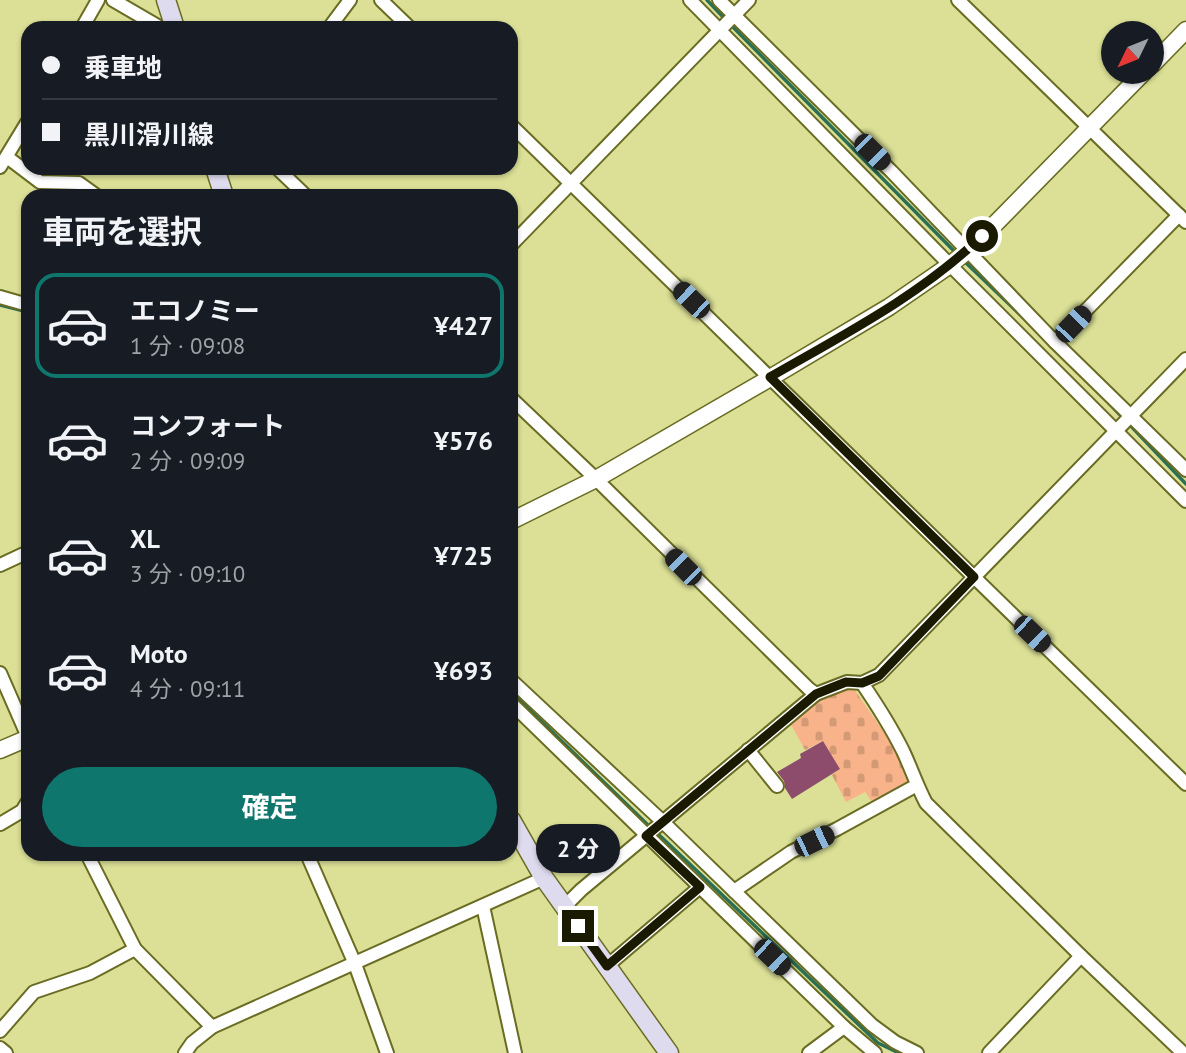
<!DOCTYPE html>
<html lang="ja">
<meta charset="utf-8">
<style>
body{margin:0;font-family:"PT Sans","Noto Sans JP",sans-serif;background:#20242c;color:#f1f3f6;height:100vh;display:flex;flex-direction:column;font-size:26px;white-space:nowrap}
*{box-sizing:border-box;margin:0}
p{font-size:23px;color:#9ea1a6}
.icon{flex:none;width:38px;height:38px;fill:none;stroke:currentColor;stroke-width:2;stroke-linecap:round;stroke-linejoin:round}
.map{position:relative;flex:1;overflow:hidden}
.side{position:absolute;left:21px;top:189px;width:497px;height:672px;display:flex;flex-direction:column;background:#171b24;border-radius:21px;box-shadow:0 2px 5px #0004}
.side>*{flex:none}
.hud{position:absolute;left:21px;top:21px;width:497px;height:154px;border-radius:21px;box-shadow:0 2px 5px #0004;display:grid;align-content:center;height:154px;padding:0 21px;background:#171b24}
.needle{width:46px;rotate:227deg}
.fabs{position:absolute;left:1101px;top:21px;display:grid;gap:14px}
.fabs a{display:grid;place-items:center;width:63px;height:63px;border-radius:50%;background:#171b24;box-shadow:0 2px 5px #0004;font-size:35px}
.end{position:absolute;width:32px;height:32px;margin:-16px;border:9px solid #1a1a00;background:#fff;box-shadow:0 0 0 4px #fff}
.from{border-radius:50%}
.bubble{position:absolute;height:49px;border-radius:24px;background:#171b24;box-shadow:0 2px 5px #0004;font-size:23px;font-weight:700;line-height:49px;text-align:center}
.car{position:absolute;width:21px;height:42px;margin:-21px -10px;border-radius:9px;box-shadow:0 0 5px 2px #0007;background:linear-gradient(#222 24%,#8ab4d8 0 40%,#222 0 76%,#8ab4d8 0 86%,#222 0)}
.hud b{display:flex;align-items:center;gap:24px;height:66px;font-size:26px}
.hud b+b{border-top:2px solid #363941}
.hud i{width:18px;height:18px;background:#f1f3f6}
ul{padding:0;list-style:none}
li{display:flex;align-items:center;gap:21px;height:105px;margin:0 14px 10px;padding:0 7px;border:4px solid transparent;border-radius:21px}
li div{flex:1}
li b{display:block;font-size:26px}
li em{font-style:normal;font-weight:700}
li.active{border-color:#0f766e}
li>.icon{width:63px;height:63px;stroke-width:1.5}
h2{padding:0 21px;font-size:32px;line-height:84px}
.primary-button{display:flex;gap:14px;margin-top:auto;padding:14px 21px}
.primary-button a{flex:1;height:80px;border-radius:42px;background:#0f766e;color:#fff;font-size:28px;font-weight:700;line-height:80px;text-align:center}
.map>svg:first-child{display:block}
.cemetery{fill:url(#cemetery-stones)}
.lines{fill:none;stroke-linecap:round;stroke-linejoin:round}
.stream{stroke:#2b6f54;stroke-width:3.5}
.building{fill:#8d4c6b}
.minor-casing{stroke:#696c22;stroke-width:16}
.tertiary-casing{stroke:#696c22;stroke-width:19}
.secondary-casing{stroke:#696c22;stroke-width:21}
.minor{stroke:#fff;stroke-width:12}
.tertiary{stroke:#fff;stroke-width:16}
.secondary{stroke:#dfdbee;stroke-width:18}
.route{stroke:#1a1a00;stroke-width:9}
</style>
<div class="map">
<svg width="1186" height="1053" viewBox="0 0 1186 1053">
<defs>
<pattern id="cemetery-stones" width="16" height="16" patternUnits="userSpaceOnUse" patternTransform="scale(1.75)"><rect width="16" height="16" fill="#f8b38a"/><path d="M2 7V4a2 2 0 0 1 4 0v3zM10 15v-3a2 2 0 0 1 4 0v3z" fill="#d49975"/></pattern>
</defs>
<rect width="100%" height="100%" fill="#dbe096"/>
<polygon class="cemetery" points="841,689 854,689 895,748 908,782 874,805 865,792 846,802 832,775 840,769 823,741 805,750 789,721 818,700"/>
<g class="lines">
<g class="stream">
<polyline points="707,0 725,19"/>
<polyline points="730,24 956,253"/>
<polyline points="964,261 1029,323"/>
<polyline points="0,305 28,312"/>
<polyline points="1109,403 1123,418"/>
<polyline points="1128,423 1186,484"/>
<polyline points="511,692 650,827"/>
<polyline points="656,832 878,1043 899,1053"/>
</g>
</g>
<polygon class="building" points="823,741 840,769 792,799 785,788 784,781 777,772 801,758 800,754"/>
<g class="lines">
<g class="minor-casing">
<g id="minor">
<polyline points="113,0 161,28"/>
<polyline points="381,0 410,28"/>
<polyline points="690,0 950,265 1186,501"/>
<polyline points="719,0 892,172 1055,342 1179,215"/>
<polyline points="958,0 1186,222"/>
<polyline points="82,28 98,0"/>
<polyline points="329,28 350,0"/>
<polyline points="511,125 1186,784"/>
<polyline points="7,157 40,182 79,183 97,196"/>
<polyline points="0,167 28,121"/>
<polyline points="277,168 306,196"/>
<polyline points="511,245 749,0"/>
<polyline points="0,297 28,305"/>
<polyline points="1055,342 1186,470"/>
<polyline points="511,398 596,479 809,689 816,694"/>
<polyline points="0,565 28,552"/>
<polyline points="0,673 28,737"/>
<polyline points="511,680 663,822 872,1025 895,1042 917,1053"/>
<path d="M862 683C877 705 891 727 903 751 911 768 917 786 926 803L1081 956 1183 1053"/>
<polyline points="511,703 700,887 607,966"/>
<polyline points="748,750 777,786"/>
<polyline points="0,824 22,811 28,801"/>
<polyline points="87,854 135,949 212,1027"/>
<polyline points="307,854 355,964 387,1053"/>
<polyline points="700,887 844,1027 809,1053"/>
<polyline points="734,891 791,852 837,829 917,785"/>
<polyline points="483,906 515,1053"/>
<polyline points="564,907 581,890 816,694 847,682 862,683 879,675 1186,359"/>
<polyline points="844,1027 875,1053"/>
<polyline points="0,1031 34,992 90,973 135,949"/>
<polyline points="0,1048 6,1053"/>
<polyline points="185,1053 192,1043 212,1027 544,878"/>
<polyline points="989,1053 1081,956"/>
</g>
</g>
<g class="tertiary-casing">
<g id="tertiary">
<polyline points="1152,65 1186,30"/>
<polyline points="511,521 596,479 770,378 889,307 950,265 967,251 997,222 1144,72"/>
<polyline points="0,750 28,738"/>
</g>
</g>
<g class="secondary-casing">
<g id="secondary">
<polyline points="166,0 175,28"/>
<polyline points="215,168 224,196"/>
<polyline points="511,820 544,878 669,1053"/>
</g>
</g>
<use href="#minor" class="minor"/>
<use href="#tertiary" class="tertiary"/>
<use href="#secondary" class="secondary"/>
</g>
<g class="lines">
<path class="route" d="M578 926 607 966 700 887 646 836 816 694 846 682 862 683 879 676 974 577 770 377C843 335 921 295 982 236"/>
</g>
</svg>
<div class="fabs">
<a><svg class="needle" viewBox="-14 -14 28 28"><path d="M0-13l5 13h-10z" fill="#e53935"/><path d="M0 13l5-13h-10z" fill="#9ea1a6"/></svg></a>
</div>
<i class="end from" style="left:982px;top:236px"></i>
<i class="end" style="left:578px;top:926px"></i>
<div class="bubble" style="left:536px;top:824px;width:84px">2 分</div>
<i class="car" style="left:872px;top:152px;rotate:135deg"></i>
<i class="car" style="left:691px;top:300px;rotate:314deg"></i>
<i class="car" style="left:1073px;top:324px;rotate:44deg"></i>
<i class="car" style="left:683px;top:567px;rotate:315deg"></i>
<i class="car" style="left:1032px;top:634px;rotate:134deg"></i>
<i class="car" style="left:814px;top:841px;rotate:64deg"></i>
<i class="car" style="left:772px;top:957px;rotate:134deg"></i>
<div class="hud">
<b><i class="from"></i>乗車地</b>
<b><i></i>黒川滑川線</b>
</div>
<section class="side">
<h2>車両を選択</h2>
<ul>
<li class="active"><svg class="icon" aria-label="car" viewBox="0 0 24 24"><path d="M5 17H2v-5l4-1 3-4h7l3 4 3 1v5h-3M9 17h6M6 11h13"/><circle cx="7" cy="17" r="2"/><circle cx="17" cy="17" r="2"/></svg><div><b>エコノミー</b><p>1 分 · 09:08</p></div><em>¥427</em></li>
<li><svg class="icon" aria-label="car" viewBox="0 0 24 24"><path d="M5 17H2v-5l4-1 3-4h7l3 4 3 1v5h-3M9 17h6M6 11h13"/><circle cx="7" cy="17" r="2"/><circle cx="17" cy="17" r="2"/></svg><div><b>コンフォート</b><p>2 分 · 09:09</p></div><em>¥576</em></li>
<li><svg class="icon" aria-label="car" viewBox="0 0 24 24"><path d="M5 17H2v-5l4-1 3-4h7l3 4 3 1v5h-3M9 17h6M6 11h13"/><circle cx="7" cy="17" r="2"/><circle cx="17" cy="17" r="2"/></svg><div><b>XL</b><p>3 分 · 09:10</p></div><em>¥725</em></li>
<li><svg class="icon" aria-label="car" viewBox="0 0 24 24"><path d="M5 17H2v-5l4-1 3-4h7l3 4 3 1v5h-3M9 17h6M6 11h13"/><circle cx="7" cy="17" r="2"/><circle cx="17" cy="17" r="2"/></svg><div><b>Moto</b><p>4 分 · 09:11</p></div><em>¥693</em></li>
</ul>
<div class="primary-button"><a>確定</a></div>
</section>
</div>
